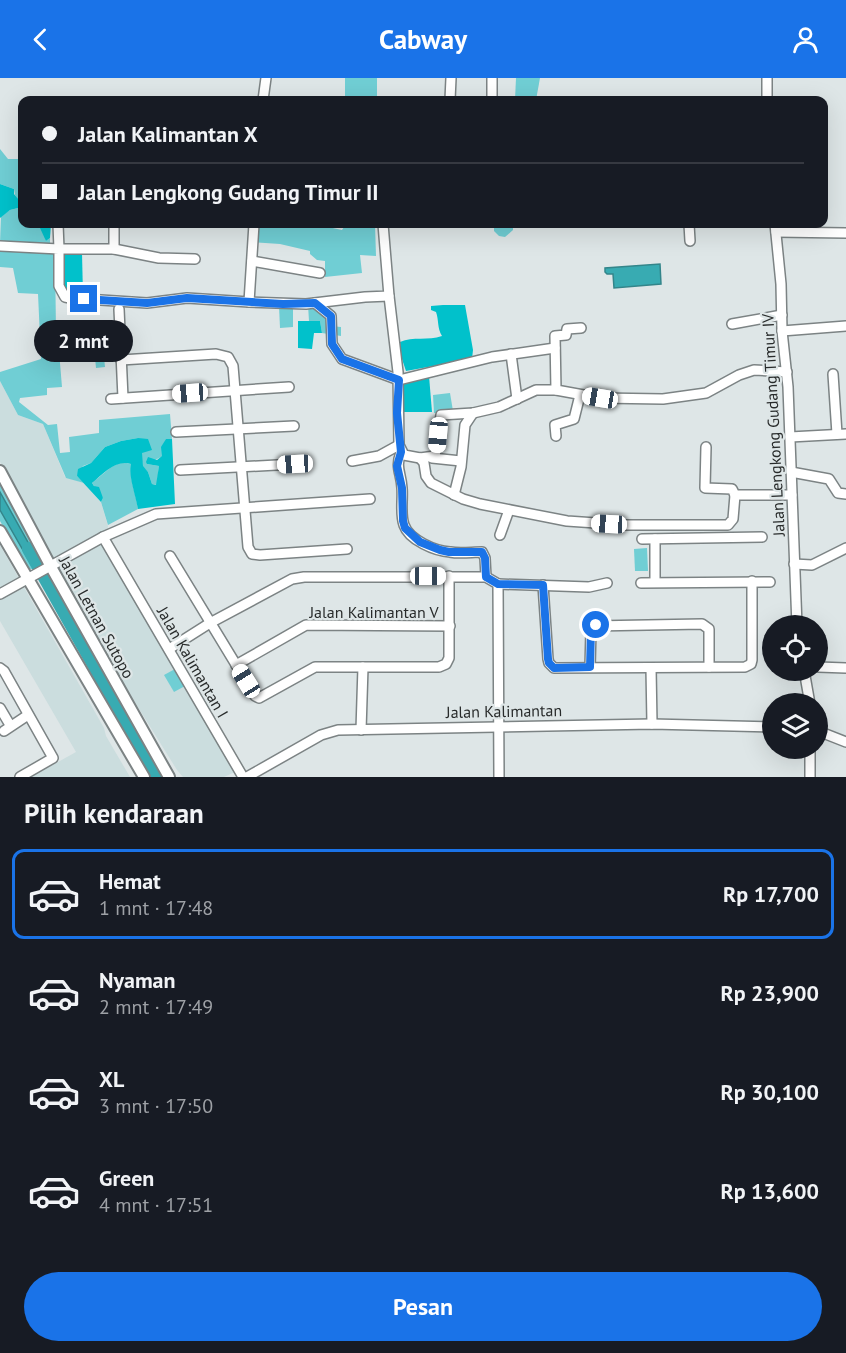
<!DOCTYPE html>
<html lang="id">
<meta charset="utf-8">
<style>
body{margin:0;font-family:"PT Sans",sans-serif;background:#242831;color:#f1f3f6;height:100vh;display:flex;flex-direction:column;font-size:22px;white-space:nowrap}
*{box-sizing:border-box;margin:0}
p{font-size:20px;color:#9ea1a6}
.icon{flex:none;width:33px;height:33px;fill:none;stroke:currentColor;stroke-width:2;stroke-linecap:round;stroke-linejoin:round}
.map{position:relative;height:699px;overflow:hidden}
.panel{display:flex;flex-direction:column;background:#171b24;flex:1}
.panel>*{flex:none}
.guide{position:absolute;left:18px;top:18px;width:810px;height:132px;border-radius:12px;box-shadow:0 6px 24px #0002;display:grid;align-content:center;height:132px;padding:0 24px;background:#171b24}
.tools{position:absolute;left:762px;top:537px;display:grid;gap:12px}
.tools a{display:grid;place-items:center;width:66px;height:66px;border-radius:50%;background:#171b24;box-shadow:0 6px 24px #0002;font-size:30px}
.end{position:absolute;width:27px;height:27px;margin:-14px;border:8px solid #1a73e8;background:#fff;box-shadow:0 0 0 3px #fff}
.from{border-radius:50%}
.bubble{position:absolute;height:42px;border-radius:21px;background:#171b24;box-shadow:0 6px 24px #0002;font-size:20px;font-weight:600;line-height:42px;text-align:center}
.car{position:absolute;width:18px;height:36px;margin:-18px -9px;border-radius:8px;box-shadow:0 0 4px 2px #0007;background:linear-gradient(#fff 24%,#345 0 40%,#fff 0 76%,#345 0 86%,#fff 0)}
.guide b{display:flex;align-items:center;gap:21px;height:57px;font-size:22px}
.guide b+b{border-top:2px solid #363941}
.guide i{width:15px;height:15px;background:#f1f3f6}
ul{padding:0;list-style:none}
li{display:flex;align-items:center;gap:18px;height:90px;margin:0 12px 9px;padding:0 12px;border:3px solid transparent;border-radius:12px}
li div{flex:1}
li b{display:block;font-size:22px}
li em{font-style:normal;font-weight:600}
li.selected{border-color:#1a73e8}
li>.icon{width:54px;height:54px;stroke-width:1.5}
h2{padding:0 24px;font-size:27px;line-height:72px}
.primary-button{display:flex;gap:12px;margin-top:auto;padding:12px 24px}
.primary-button a{flex:1;height:69px;border-radius:36px;background:#1a73e8;color:#fff;font-size:24px;font-weight:600;line-height:69px;text-align:center}
header{display:flex;justify-content:space-between;align-items:center;height:78px;padding:0 24px;background:#1a73e8;color:#fff;font-size:27px;font-weight:600}
.map>svg:first-child{display:block}
.built{fill:#cbddde}
.green{fill:#70ced4}
.forest{fill:#01c1cb}
.water{fill:#38abb2;stroke:#33858a;stroke-width:1.5}
.lines{fill:none;stroke-linecap:round;stroke-linejoin:round}
.river{stroke:#38abb2;stroke-width:14}
.minor-casing{stroke:#7c8384;stroke-width:12}
.major-casing{stroke:#7c8384;stroke-width:14}
.minor{stroke:#fff;stroke-width:9}
.major{stroke:#fff;stroke-width:10}
.route{stroke:#1a73e8;stroke-width:8}
.labels{text-anchor:middle;stroke-width:4.5;stroke-linejoin:round;paint-order:stroke}
.street-label{font-size:16px;fill:#282b2b;stroke:#dee6e7}
</style>
<header><svg class="icon" aria-label="back" viewBox="0 0 24 24"><path d="M15 5l-7 7 7 7"/></svg>Cabway<svg class="icon" aria-label="person" viewBox="0 0 24 24"><circle cx="12" cy="8" r="4"/><path d="M4 21q1-7 8-7t8 7"/></svg></header>
<div class="map">
<svg width="846" height="699" viewBox="0 0 846 699">
<rect width="100%" height="100%" fill="#dee6e7"/>
<g class="built">
<polygon points="0,303 18,337 43,346 65,399 84,405 100,421 108,448 104,470 235,694 224,699 183,699 177,692 118,597 61,497 0,384"/>
<polygon points="0,467 104,650 106,658 130,699 31,699 76,674 0,543"/>
</g>
<g class="green">
<rect x="345" y="0" width="32" height="22"/>
<polygon points="516,0 540,0 536,22 515,22"/>
<polygon points="0,71 8,81 22,81 22,121 19,123 15,117 14,111 0,106"/>
<polygon points="22,129 22,146 43,146 46,163 50,160 50,167 0,165 1,138 10,132"/>
<polygon points="252,146 314,146 342,152 346,146 375,146 376,178 360,177 362,195 325,199 325,183 317,182 310,176 310,173 280,166 251,164"/>
<polygon points="494,146 513,146 513,152 505,159 499,158 494,153"/>
<polygon points="0,171 52,175 55,177 56,254 96,256 97,270 103,269 105,289 96,290 94,269 59,273 62,309 47,310 47,317 20,320 19,324 48,347 57,346 60,375 70,374 69,359 99,355 99,342 170,336 172,361 166,361 163,378 147,386 159,388 157,407 152,406 148,394 143,389 138,360 121,363 105,369 91,385 83,388 77,398 84,405 66,400 43,346 18,337 0,303 0,294 41,281 38,216 18,215 13,190 0,189"/>
<polygon points="328,226 330,248 341,249 341,258 322,255 320,243 309,243 308,227"/>
<polygon points="279,228 293,228 293,249 280,250"/>
<polygon points="450,315 453,333 434,335 433,317"/>
<path d="M121 384 131 386C129 400 136 416 138 431L108 447 101 424 103 420 92 405 110 390Z"/>
<polygon points="0,406 44,483 42,488 37,491 27,491 0,443 0,432 32,487 39,484 0,414"/>
<polygon points="647,470 648,493 635,493 634,471"/>
<polygon points="175,591 185,608 174,614 164,597"/>
</g>
<g class="forest">
<polygon points="0,106 14,111 14,116 19,122 22,121 22,129 10,132 0,140"/>
<polygon points="43,146 51,146 50,160 46,163 40,150"/>
<polygon points="82,175 83,217 65,216 62,209 61,176"/>
<path d="M443 227H465L473 272 472 281 406 293 401 278 400 264C413 258 428 263 442 258 437 250 439 242 436 234L431 232V228Z"/>
<polygon points="298,243 320,243 322,255 314,255 312,271 298,270"/>
<polygon points="429,298 432,334 399,334 401,305"/>
<path d="M138 360 148 361 152 372 142 375 143 388 148 394 152 406 156 407 159 388 147 386 146 384 148 379 157 382 162 378 161 369 166 361H172L175 426 138 431C136 418 128 397 131 386 116 381 103 396 92 405L94 408 99 409 103 420 101 424 77 398 78 391 91 385 105 369 121 363Z"/>
</g>
<g class="water">
<polygon points="660,186 661,206 614,210 613,196 607,196 605,194 605,190"/>
<polygon points="0,414 39,484 32,488 0,432"/>
</g>
<g class="lines">
<polyline class="river" points="29,471 157,699"/>
<g class="minor-casing">
<g id="minor">
<polyline points="492,0 492,22"/>
<polyline points="263,22 266,0"/>
<polyline points="450,22 451,0"/>
<polyline points="767,22 767,0"/>
<polyline points="58,146 59,171 114,171 159,180 195,181"/>
<polyline points="689,146 690,163"/>
<polyline points="775,146 781,206 782,253 788,309 797,548"/>
<polyline points="776,154 846,155"/>
<polyline points="0,168 59,171 59,208 65,219 70,220 147,225 187,220 249,224 254,146"/>
<polyline points="114,171 114,146"/>
<polyline points="252,183 320,195"/>
<polyline points="389,218 398,294 399,367 404,377 420,380 435,378 441,337 473,335 499,329 536,312 556,312"/>
<polyline points="249,224 306,226 365,219 389,218 383,146"/>
<polyline points="315,225 331,238 332,266 342,281 399,302 492,279 555,270"/>
<polyline points="119,231 123,320"/>
<polyline points="732,246 782,237"/>
<polyline points="581,250 567,251 566,257 555,258 556,312 600,320 663,321 706,315 739,297 754,292 787,294"/>
<polyline points="782,253 846,248"/>
<polyline points="511,276 517,321"/>
<polyline points="121,282 216,276 228,279 233,288 248,469 252,476 260,477 347,471"/>
<polyline points="833,296 837,356"/>
<polyline points="111,321 289,309"/>
<polyline points="176,354 294,348"/>
<polyline points="556,358 555,347 574,341 580,317"/>
<polyline points="790,359 846,356"/>
<polyline points="706,369 705,410 732,411 735,417 792,417"/>
<path d="M401 374C395 390 401 394 402 410 403 422 400 436 404 447 409 462 435 473 450 474 460 476 472 474 482 474L485 480 486 499"/>
<polyline points="420,380 424,385 426,398 431,405 463,421 480,426 567,443 625,447 728,447 733,441 735,417"/>
<polyline points="432,380 461,383"/>
<polyline points="352,383 379,378 399,367"/>
<polyline points="180,392 295,386"/>
<polyline points="791,394 829,401 838,415 846,416"/>
<polyline points="454,417 461,389 465,347 473,335"/>
<polyline points="500,457 509,432"/>
<polyline points="103,459 243,699"/>
<polyline points="642,461 762,459"/>
<polyline points="655,461 655,504"/>
<polyline points="170,478 255,618 259,620 315,589 439,589 446,586 449,580 449,498"/>
<polyline points="794,486 812,487 846,470"/>
<polyline points="641,505 770,504"/>
<polyline points="498,506 589,509 607,505"/>
<polyline points="543,507 548,581 549,585 554,590 745,589 751,586 752,582 752,503"/>
<polyline points="0,516 103,459 156,436 370,421"/>
<polyline points="169,571 210,545 292,501 304,499 486,499 498,506 499,699"/>
<polyline points="236,587 306,547 450,548"/>
<polyline points="590,589 591,552 593,548 702,546 709,551 709,589"/>
<polyline points="818,589 846,590"/>
<polyline points="0,590 4,593 53,680 20,699"/>
<polyline points="651,590 652,646"/>
<polyline points="804,592 810,626"/>
<polyline points="0,630 10,647"/>
<polyline points="361,652 363,589"/>
<polyline points="4,653 28,637"/>
<polyline points="818,653 846,664"/>
<polyline points="810,670 810,699"/>
<polyline points="247,699 321,657 338,652 652,646 772,649"/>
</g>
</g>
<g class="major-casing">
<g id="major">
<polyline points="0,393 51,489 169,699"/>
<polyline points="0,453 144,699"/>
</g>
</g>
<use href="#minor" class="minor"/>
<use href="#major" class="major"/>
</g>
<g class="lines">
<polyline class="route" points="84,221 147,225 187,220 283,226 315,225 331,238 332,266 342,281 399,302 397,335 401,374 397,388 402,410 403,443 405,450 420,464 440,472 449,474 482,474 485,480 486,499 498,506 543,507 548,581 549,585 554,590 590,589 591,552 596,547"/>
</g>
<g class="labels">
<g class="street-label">
<text transform="translate(773 347) rotate(-93)" y="6">Jalan Lengkong Gudang Timur IV</text>
<text x="374" y="540">Jalan Kalimantan V</text>
<text transform="translate(97 539) rotate(61)" y="6">Jalan Letnan Sutopo</text>
<text transform="translate(193 584) rotate(60)" y="6">Jalan Kalimantan I</text>
<text transform="translate(504 633) rotate(-1)" y="6">Jalan Kalimantan</text>
</g>
</g>
</svg>
<div class="tools">
<a><svg class="icon" aria-label="locate" viewBox="0 0 24 24"><circle cx="12" cy="12" r="6"/><path d="M12 2v4M12 18v4M2 12h4M18 12h4"/></svg></a>
<a><svg class="icon" aria-label="layers" viewBox="0 0 24 24"><path d="M12 4l9 5-9 5-9-5zM3 14l9 5 9-5"/></svg></a>
</div>
<i class="end from" style="left:596px;top:547px"></i>
<i class="end" style="left:84px;top:221px"></i>
<div class="bubble" style="left:34px;top:242px;width:99px">2 mnt</div>
<i class="car" style="left:190px;top:315px;rotate:266deg"></i>
<i class="car" style="left:600px;top:320px;rotate:279deg"></i>
<i class="car" style="left:438px;top:357px;rotate:185deg"></i>
<i class="car" style="left:295px;top:386px;rotate:267deg"></i>
<i class="car" style="left:609px;top:446px;rotate:273deg"></i>
<i class="car" style="left:428px;top:498px;rotate:90deg"></i>
<i class="car" style="left:246px;top:603px;rotate:328deg"></i>
<div class="guide">
<b><i class="from"></i>Jalan Kalimantan X</b>
<b><i></i>Jalan Lengkong Gudang Timur II</b>
</div>
</div>
<section class="panel">
<h2>Pilih kendaraan</h2>
<ul>
<li class="selected"><svg class="icon" aria-label="car" viewBox="0 0 24 24"><path d="M5 17H2v-5l4-1 3-4h7l3 4 3 1v5h-3M9 17h6M6 11h13"/><circle cx="7" cy="17" r="2"/><circle cx="17" cy="17" r="2"/></svg><div><b>Hemat</b><p>1 mnt · 17:48</p></div><em>Rp 17,700</em></li>
<li><svg class="icon" aria-label="car" viewBox="0 0 24 24"><path d="M5 17H2v-5l4-1 3-4h7l3 4 3 1v5h-3M9 17h6M6 11h13"/><circle cx="7" cy="17" r="2"/><circle cx="17" cy="17" r="2"/></svg><div><b>Nyaman</b><p>2 mnt · 17:49</p></div><em>Rp 23,900</em></li>
<li><svg class="icon" aria-label="car" viewBox="0 0 24 24"><path d="M5 17H2v-5l4-1 3-4h7l3 4 3 1v5h-3M9 17h6M6 11h13"/><circle cx="7" cy="17" r="2"/><circle cx="17" cy="17" r="2"/></svg><div><b>XL</b><p>3 mnt · 17:50</p></div><em>Rp 30,100</em></li>
<li><svg class="icon" aria-label="car" viewBox="0 0 24 24"><path d="M5 17H2v-5l4-1 3-4h7l3 4 3 1v5h-3M9 17h6M6 11h13"/><circle cx="7" cy="17" r="2"/><circle cx="17" cy="17" r="2"/></svg><div><b>Green</b><p>4 mnt · 17:51</p></div><em>Rp 13,600</em></li>
</ul>
<div class="primary-button"><a>Pesan</a></div>
</section>
